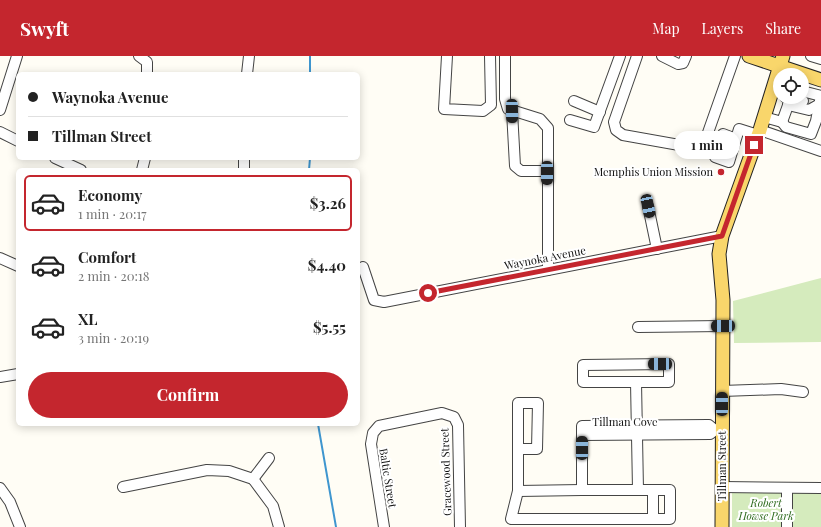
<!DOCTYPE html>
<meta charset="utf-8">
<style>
body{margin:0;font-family:"Playfair Display",serif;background:#f6f6f6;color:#222;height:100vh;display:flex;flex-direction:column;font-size:15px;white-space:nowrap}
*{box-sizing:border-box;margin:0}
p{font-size:13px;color:#767676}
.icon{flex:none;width:22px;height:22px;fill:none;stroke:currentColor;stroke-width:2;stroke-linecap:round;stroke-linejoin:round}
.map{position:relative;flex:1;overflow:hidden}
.panel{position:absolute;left:16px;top:112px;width:344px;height:258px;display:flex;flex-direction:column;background:#fff;border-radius:6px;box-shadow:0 2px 10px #0003}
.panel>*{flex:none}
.guide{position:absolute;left:16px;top:16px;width:344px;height:88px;border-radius:6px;box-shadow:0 2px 10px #0003;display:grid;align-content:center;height:88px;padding:0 12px;background:#fff}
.controls{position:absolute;left:773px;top:12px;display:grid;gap:8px}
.controls a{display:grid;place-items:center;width:36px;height:36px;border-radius:50%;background:#fff;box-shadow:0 2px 10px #0003;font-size:20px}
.end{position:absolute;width:18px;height:18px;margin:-9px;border:5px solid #c4262e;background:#fff;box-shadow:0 0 0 2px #fff}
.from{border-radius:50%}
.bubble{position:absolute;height:28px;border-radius:14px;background:#fff;box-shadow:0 2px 10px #0003;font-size:13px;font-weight:700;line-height:28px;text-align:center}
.car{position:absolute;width:12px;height:24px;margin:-12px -6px;border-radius:5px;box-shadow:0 0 3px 1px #0007;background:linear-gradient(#222 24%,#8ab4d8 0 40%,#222 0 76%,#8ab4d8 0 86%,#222 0)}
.guide b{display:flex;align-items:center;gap:14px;height:38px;font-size:15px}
.guide b+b{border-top:1px solid #e0e0e0}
.guide i{width:10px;height:10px;background:#222}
ul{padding:7px 0 0;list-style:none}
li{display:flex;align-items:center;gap:12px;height:56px;margin:0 8px 6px;padding:0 4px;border:2px solid transparent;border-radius:6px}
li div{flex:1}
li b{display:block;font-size:15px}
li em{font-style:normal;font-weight:700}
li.on{border-color:#c4262e}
li>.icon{width:36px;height:36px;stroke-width:1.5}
.button{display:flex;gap:8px;margin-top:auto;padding:8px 12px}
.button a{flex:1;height:46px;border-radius:24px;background:#c4262e;color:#fff;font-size:16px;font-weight:700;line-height:46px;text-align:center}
header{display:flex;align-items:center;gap:24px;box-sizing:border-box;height:56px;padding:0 20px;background:#c4262e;color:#fff}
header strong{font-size:19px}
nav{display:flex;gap:22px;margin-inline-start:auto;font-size:14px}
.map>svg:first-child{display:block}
.green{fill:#d5ebbd}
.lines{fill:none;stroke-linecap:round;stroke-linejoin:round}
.stream{stroke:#3f96cf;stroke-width:2}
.minor-tunnel{stroke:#dbdad3;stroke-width:10;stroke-dasharray:10 5;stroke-linecap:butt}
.minor-casing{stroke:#444;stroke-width:12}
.major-casing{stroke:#222;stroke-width:15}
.minor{stroke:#fff;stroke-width:10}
.major{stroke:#f9d66b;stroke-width:13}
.route{stroke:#c4262e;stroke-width:5}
.poi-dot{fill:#c4262e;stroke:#fff;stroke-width:1.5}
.labels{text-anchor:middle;stroke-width:4;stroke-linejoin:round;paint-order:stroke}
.poi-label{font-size:11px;fill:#111;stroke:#fff;text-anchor:end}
.street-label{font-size:11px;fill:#111;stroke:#fff}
.park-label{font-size:11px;font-style:italic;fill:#2f6b1f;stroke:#fff}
</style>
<header>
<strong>Swyft</strong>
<nav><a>Map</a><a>Layers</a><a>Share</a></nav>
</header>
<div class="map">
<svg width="821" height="471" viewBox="0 0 821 471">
<rect width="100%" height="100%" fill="#fffdf5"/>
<g class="green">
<polygon points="821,222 821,286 734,287 733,245"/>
<polygon points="732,435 821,437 821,471 732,471"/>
</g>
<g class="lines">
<g class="stream">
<polyline points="310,0 310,18"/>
<polyline points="309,114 310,102"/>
<polyline points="318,368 336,471"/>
</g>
<polyline class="minor-tunnel" points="803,45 811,47"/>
<g class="minor-casing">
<g id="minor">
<polyline points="139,0 147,6 147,18"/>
<polyline points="447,0 444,53 483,55 491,49 490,0"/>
<polyline points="505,0 505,43 508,53 540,63 548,72 548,214"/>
<polyline points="637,0 614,66 616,74 623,79 696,92 704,88 735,0"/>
<polyline points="662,0 678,8 683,7 686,0"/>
<polyline points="811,0 821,3"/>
<polyline points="247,18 249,0"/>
<polyline points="802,35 821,40"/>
<polyline points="785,41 803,45"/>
<polyline points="574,45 600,56"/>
<polyline points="788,49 809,54 818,49"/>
<polyline points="0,54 17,0"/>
<polyline points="512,55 515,110 521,115 547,115"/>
<polyline points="764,61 782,66 791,41"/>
<polyline points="570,64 594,71 620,0"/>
<polyline points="782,66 786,71 811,78 816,65 821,40"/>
<polyline points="760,74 821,95"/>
<polyline points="0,76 18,85"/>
<polyline points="736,83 723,78 715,101 729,106 739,73 758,79"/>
<polyline points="55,102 81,114"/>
<polyline points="142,114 145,102"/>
<polyline points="244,114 244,102"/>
<polyline points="648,150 657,193"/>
<polyline points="0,202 18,210"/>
<polyline points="363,211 374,244 384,246 722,180"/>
<polyline points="638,271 723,270"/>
<polyline points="0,321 18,318"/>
<polyline points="636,326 583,326 583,309 669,308 669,326 636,326 638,434"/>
<polyline points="722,335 781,333 803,336"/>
<polyline points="582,379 710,378 715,374 721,374"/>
<polyline points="519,393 537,393 538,347 518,347 518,435 511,463 670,463 670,434 582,434 582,370 709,369 715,374"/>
<polyline points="253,423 273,450 279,471"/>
<polyline points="253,423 269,402"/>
<polyline points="123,431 207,414 229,415 253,423"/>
<polyline points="722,431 821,432"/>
<polyline points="0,432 10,446 20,471"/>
<polyline points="787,432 787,471"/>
<polyline points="653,434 653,463"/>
<polyline points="518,435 582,434"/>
<polyline points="384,471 371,388 373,377 379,370 442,357 454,361 458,369 460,471"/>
</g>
</g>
<g class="major-casing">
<g id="major">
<polyline points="749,0 821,24"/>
<polyline points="722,471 723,244 719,198 722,180 760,74 783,0"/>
</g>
</g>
<use href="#minor" class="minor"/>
<use href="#major" class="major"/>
</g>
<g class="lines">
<polyline class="route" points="428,237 722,180 754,89"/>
</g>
<circle class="poi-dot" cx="721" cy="116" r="4"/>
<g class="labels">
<g class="poi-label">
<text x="713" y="120">Memphis Union Mission</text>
</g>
<g class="street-label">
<text transform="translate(545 202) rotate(-11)" y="4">Waynoka Avenue</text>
<text x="625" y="370">Tillman Cove</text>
<text transform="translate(722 410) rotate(-90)" y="4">Tillman Street</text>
<text transform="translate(446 416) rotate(-92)" y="4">Gracewood Street</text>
<text transform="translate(388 422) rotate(81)" y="4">Baltic Street</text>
</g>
<g class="park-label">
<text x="766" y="451">Robert<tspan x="766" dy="13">Howse Park</tspan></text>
</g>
</g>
</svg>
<div class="controls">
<a><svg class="icon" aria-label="locate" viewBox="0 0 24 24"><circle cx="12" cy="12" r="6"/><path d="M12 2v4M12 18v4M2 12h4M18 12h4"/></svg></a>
</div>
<i class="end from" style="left:428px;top:237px"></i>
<i class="end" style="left:754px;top:89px"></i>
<div class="bubble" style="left:674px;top:75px;width:66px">1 min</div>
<i class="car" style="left:512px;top:55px;rotate:179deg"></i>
<i class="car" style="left:547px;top:117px;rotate:180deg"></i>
<i class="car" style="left:648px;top:150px;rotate:168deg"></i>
<i class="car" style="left:723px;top:270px;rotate:269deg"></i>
<i class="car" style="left:660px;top:308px;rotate:270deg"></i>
<i class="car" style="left:722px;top:348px;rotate:0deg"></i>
<i class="car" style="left:582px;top:392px;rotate:0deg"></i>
<div class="guide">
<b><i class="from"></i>Waynoka Avenue</b>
<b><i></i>Tillman Street</b>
</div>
<section class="panel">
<ul>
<li class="on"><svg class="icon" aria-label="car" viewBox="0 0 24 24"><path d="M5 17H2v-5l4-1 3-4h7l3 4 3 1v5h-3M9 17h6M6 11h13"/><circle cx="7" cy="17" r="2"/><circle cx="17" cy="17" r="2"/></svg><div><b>Economy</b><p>1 min · 20:17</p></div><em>$3.26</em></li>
<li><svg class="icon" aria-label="car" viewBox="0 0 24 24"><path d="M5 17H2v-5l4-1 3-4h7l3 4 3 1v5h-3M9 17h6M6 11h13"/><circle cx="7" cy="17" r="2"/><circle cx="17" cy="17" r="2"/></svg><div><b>Comfort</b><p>2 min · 20:18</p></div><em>$4.40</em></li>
<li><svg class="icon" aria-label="car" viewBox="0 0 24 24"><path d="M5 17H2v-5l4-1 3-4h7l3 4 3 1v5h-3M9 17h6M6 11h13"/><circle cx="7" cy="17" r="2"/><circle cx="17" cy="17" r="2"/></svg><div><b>XL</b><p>3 min · 20:19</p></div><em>$5.55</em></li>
</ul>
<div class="button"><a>Confirm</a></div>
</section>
</div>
